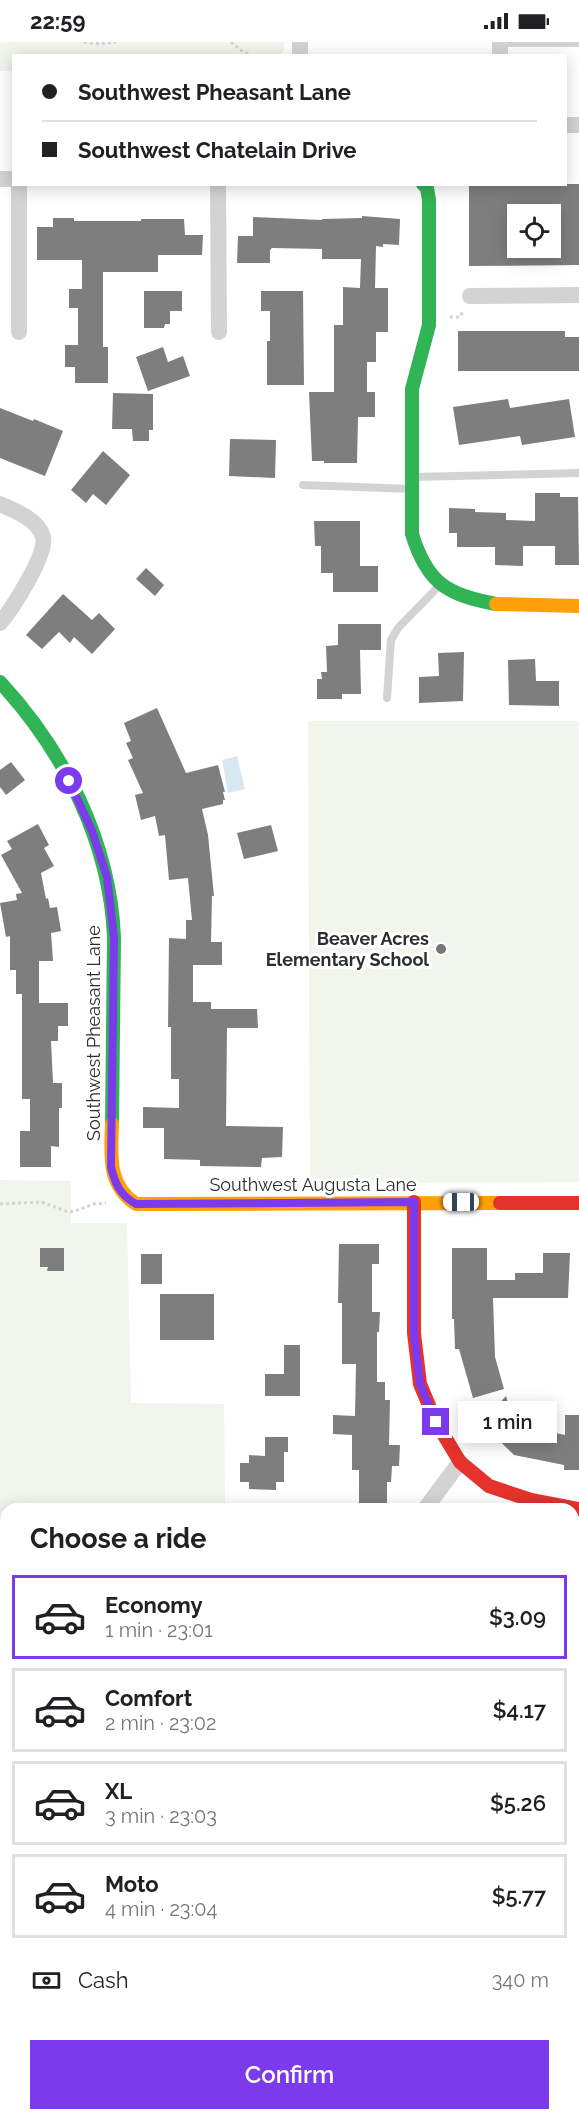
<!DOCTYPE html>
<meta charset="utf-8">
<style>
body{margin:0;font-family:Raleway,sans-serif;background:#f2f2f2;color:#202124;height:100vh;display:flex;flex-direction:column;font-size:22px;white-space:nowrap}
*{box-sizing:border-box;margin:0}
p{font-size:20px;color:#757577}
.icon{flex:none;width:33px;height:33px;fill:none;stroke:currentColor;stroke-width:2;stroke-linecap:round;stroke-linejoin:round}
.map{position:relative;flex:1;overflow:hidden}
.sheet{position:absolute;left:0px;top:1461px;width:579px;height:618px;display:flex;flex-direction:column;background:#fff;border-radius:18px 18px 0 0;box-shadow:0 3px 15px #0003}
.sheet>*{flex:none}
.banner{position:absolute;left:12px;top:12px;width:555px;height:132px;border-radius:0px;box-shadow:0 3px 15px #0003;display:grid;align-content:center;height:132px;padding:0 30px;background:#fff}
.controls{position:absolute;left:507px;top:162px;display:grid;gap:12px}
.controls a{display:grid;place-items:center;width:54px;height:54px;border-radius:0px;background:#fff;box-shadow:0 3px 15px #0003;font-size:30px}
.end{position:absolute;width:27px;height:27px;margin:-14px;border:8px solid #7c3aed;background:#fff;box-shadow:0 0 0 3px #fff}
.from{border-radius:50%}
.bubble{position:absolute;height:42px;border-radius:0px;background:#fff;box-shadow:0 3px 15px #0003;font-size:20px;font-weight:600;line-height:42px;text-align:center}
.car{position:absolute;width:18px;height:36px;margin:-18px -9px;border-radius:8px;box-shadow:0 0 4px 2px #0007;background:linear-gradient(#fff 24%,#345 0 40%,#fff 0 76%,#345 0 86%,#fff 0)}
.banner b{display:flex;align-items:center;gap:21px;height:57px;font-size:22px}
.banner b+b{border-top:2px solid #e0e0e0}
.banner i{width:15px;height:15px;background:#202124}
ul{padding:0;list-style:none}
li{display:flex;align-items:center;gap:18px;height:84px;margin:0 12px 9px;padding:0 18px;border:3px solid #e0e0e0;border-radius:0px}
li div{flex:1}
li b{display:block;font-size:22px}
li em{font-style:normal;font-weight:600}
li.selected{border-color:#7c3aed}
li>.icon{width:54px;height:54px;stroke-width:1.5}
h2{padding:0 30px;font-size:27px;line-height:72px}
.pay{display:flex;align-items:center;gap:15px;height:66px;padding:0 30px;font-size:22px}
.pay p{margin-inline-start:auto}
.button{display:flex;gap:12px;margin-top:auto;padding:12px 30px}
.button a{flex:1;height:69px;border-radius:0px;background:#7c3aed;color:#fff;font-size:24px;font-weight:600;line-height:69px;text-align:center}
.status{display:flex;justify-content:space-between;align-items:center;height:42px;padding:0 30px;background:#fff;direction:ltr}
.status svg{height:16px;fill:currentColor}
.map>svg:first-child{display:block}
.green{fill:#f1f5ec}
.water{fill:#d8e8f2}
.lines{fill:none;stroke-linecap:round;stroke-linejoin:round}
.stream{stroke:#d8e8f2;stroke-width:5}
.building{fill:#7e7e7e;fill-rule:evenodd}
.path{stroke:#d3d3d3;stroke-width:3;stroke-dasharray:3 3;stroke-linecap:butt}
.lane{stroke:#d3d3d3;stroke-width:8}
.street{stroke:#d3d3d3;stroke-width:16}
.fast{stroke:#30b455;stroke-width:14}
.slow{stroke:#ff9f0a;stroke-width:14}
.jam{stroke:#e5322d;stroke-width:14}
.route{stroke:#7c3aed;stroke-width:8}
.poi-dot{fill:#777;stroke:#fff;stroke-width:2}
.labels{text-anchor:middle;stroke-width:6;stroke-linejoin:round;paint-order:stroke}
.poi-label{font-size:18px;font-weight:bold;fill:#2e2e2e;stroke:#fff;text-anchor:end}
.street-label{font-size:18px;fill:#2e2e2e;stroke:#fff}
</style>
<div class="status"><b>22:59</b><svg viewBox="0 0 49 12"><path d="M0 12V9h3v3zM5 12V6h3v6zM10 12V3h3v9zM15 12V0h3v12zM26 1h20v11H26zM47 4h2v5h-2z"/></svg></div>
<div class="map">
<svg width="579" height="2079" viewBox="0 0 579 2079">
<rect width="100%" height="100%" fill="#fff"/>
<g class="green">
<polygon points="0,0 284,0 284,8 280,14 14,14 13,29 0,29"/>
<polygon points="308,679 579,679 579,1140 310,1141"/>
<polygon points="0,1138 71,1139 71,1181 127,1181 131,1361 224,1362 225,1467 6,1467 6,1598 0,1596"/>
<polygon points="573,1929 579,1931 579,2079 224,2079 224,2073 573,2073"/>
</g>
<polygon class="water" points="237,714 245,747 228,751 222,718"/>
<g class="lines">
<polyline class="stream" points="318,2079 320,2073"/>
</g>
<g class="building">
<path d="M469 142H579V223L469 224ZM518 162H550V206H518Z"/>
<polygon points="362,174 400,177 399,203 383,202 383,205 376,204 375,246 388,246 388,290 376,290 376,320 367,320 367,350 375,350 375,375 358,375 357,421 324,421 324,419 312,419 309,350 334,350 334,283 343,283 343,245 360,246 361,217 322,217 322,207 272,206 270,208 270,221 237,221 238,194 253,194 253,175 322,178 322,177 362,176"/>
<polygon points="53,176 74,176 74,179 141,179 141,177 184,177 185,193 203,193 202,213 158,213 158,230 103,230 103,305 108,305 108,341 75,341 75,325 65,325 65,303 78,303 78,266 69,266 69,247 82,247 82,218 37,218 37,185 53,185"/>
<polygon points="144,249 182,249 182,269 170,269 170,282 165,282 164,286 144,286"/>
<polygon points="261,249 303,249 304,343 267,343 267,299 270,299 270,269 261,269"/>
<polygon points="458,289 565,289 565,295 579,295 579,329 458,329"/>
<polygon points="163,305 168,320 183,314 190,334 148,349 136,315"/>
<polygon points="113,351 153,352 153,388 149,388 149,399 133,399 132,387 112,387"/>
<polygon points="508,357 510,366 569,357 575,395 522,403 520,394 459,403 453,365"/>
<polygon points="0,366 33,379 34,377 63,389 45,434 0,416"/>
<polygon points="230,397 276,398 275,436 229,434"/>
<polygon points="103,409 130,433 106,463 93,452 86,461 71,448"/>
<polygon points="535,451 560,451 560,455 578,455 579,523 555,523 555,504 523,504 523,524 495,523 495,505 457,505 457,491 449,491 449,466 475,467 475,470 506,471 506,478 535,479"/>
<polygon points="314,479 360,479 360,524 378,524 378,550 333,550 333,531 321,531 321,504 315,504"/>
<polygon points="146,526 164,543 155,554 136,537"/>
<polygon points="63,552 92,578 99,571 115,587 92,612 74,595 70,601 59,590 42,607 26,593"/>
<polygon points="338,582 381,582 381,608 360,608 361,652 342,652 342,657 317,657 317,637 322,637 321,630 327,630 326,604 338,603"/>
<polygon points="464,610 463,659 419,661 419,635 439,634 438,611"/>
<polygon points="535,617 536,639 559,639 559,664 509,663 508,618"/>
<polygon points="157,666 186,731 218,723 225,750 223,750 225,758 223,758 223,762 202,767 208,793 214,854 212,854 211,900 222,900 222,923 193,923 193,960 211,960 211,967 257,967 258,986 227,986 226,1084 283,1085 282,1115 262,1116 261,1125 200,1124 200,1118 164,1117 164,1086 143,1086 143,1065 179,1066 179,1037 171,1037 171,985 168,985 169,896 186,897 186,878 192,878 188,836 169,838 165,793 159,794 155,774 141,778 135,753 143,751 128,718 133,716 126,701 131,699 124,681"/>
<polygon points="11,720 25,738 6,753 0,745 0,728"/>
<polygon points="38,782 49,803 44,806 54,824 41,831 46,857 48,856 50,866 57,865 61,889 51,891 53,919 39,919 39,961 68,961 68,984 58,984 58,999 51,999 53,1041 62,1041 62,1066 59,1066 59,1105 51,1104 51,1125 20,1125 20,1089 30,1089 30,1057 22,1057 22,952 16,952 16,928 10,928 10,894 6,895 0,861 17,858 16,852 22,851 1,813 12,807 7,799"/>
<polygon points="271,783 278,809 244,817 237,791"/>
<polygon points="339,1202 379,1202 379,1222 372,1222 372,1270 380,1270 379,1290 377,1290 377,1340 385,1340 385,1358 390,1358 389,1403 400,1403 399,1424 392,1424 391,1440 387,1440 387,1463 359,1462 359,1428 352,1428 352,1393 333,1392 333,1373 355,1374 356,1322 342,1322 342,1261 338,1261"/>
<polygon points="40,1206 64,1206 64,1229 47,1229 48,1225 40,1225"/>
<polygon points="452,1206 487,1206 487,1238 515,1238 515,1231 543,1231 543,1211 570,1211 568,1256 493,1256 495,1315 504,1347 473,1356 459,1307 455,1307 454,1277 452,1277"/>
<rect x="141" y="1212" width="21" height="30"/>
<rect x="160" y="1252" width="54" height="46"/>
<polygon points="284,1303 300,1303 300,1354 265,1354 265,1332 284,1332"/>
<polygon points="506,1354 514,1382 565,1393 565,1373 579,1373 579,1428 564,1428 564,1423 514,1413 481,1381"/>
<polygon points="265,1395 288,1395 288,1410 284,1410 284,1440 276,1440 276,1448 249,1447 249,1440 240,1440 240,1421 249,1421 249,1413 265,1414"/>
</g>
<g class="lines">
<g class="path">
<polyline points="84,0 100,2 116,0"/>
<polyline points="231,0 242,9 253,14"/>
<polyline points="450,275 460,275 463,269"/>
<polyline points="0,1162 42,1160 68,1170 75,1169 94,1162 106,1161"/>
</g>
<g class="lane">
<polyline points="500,1 579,1"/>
<polyline points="413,435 579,431"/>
<polyline points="303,443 412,447"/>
<polyline points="387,656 391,598 398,586 441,542"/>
</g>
<g class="street">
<polyline points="500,0 500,14"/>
<polyline points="300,14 300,0"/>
<polyline points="566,83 579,83"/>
<polyline points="0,137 14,137"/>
<polyline points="19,142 19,290"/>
<polyline points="218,142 219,290"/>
<polyline points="470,254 579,253"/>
<path d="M0 462C14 468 39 478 43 495 47 513 12 567 0 581"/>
<polyline points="425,1467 460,1420"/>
<polyline points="0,1964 6,1960"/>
<polyline points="109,2073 114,2079"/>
<polyline points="130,2079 135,2073"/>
</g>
<g class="fast">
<path d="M423 142 427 146 429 158V283L412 347V492C427 541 447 553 496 562"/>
<path d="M0 640C64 709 110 800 114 895L112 1082"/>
</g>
<g class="slow">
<polyline points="496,562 579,564"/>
<path d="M112 1082C111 1113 107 1143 136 1162L500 1161"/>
</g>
<g class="jam">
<polyline points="414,1160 414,1291 420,1342 436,1380 460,1420 489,1444 531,1458 579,1467"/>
<polyline points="500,1161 579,1161"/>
</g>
</g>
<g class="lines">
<path class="route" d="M69 739 92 789 107 835 114 895 111 1125C115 1142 120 1153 136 1162L414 1160V1291L420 1342 436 1380"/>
</g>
<circle class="poi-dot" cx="441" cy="907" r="6"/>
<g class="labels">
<g class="poi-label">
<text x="429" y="903">Beaver Acres<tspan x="429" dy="21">Elementary School</tspan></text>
</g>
<g class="street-label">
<text transform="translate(94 991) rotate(-90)" y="6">Southwest Pheasant Lane</text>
<text x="313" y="1149">Southwest Augusta Lane</text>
</g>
</g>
</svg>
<div class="controls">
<a><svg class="icon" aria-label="locate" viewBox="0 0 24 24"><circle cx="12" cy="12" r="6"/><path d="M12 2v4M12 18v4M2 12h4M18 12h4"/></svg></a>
</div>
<i class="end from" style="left:69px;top:739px"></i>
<i class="end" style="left:436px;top:1380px"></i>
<div class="bubble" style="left:458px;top:1359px;width:99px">1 min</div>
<i class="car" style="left:461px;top:1160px;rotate:270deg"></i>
<div class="banner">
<b><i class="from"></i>Southwest Pheasant Lane</b>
<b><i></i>Southwest Chatelain Drive</b>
</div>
<section class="sheet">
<h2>Choose a ride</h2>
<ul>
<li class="selected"><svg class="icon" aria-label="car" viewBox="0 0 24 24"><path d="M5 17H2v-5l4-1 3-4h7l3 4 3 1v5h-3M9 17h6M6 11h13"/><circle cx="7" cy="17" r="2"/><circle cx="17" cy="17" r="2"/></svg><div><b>Economy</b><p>1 min · 23:01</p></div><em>$3.09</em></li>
<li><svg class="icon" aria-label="car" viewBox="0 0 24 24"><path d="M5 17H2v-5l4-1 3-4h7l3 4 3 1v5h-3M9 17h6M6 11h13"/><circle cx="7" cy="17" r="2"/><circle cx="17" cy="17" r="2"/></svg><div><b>Comfort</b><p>2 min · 23:02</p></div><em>$4.17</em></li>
<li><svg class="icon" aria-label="car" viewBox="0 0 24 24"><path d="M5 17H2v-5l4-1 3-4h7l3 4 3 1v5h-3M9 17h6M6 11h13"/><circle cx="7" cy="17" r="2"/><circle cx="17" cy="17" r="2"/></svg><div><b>XL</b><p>3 min · 23:03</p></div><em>$5.26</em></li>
<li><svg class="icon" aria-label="car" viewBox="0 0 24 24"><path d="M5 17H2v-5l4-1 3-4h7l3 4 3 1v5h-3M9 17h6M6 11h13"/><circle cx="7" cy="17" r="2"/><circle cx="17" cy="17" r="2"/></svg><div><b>Moto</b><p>4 min · 23:04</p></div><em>$5.77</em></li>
</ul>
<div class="pay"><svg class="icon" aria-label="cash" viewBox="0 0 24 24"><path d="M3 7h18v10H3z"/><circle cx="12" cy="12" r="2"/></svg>Cash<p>340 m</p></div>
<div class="button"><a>Confirm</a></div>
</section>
</div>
